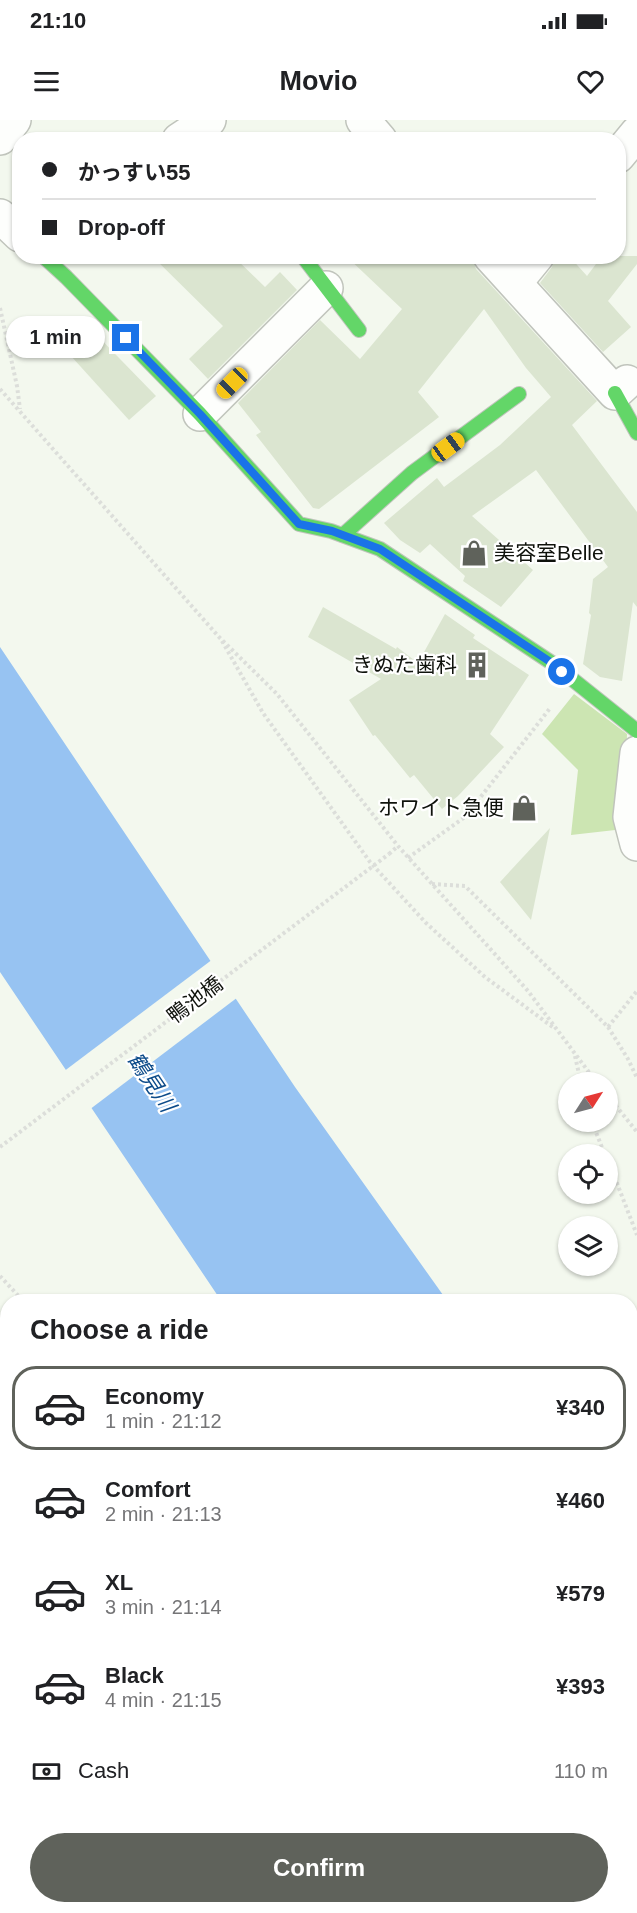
<!DOCTYPE html>
<meta charset="utf-8">
<style>
body{margin:0;font-family:Arial,"Noto Sans JP",sans-serif;background:#f6f6f6;color:#202124;height:100vh;display:flex;flex-direction:column;font-size:22px;white-space:nowrap}
*{box-sizing:border-box;margin:0}
p{font-size:20px;color:#757577}
.icon{flex:none;width:33px;height:33px;fill:none;stroke:currentColor;stroke-width:2;stroke-linecap:round;stroke-linejoin:round}
.map{position:relative;flex:1;overflow:hidden}
.side{position:absolute;left:0px;top:1174px;width:638px;height:620px;display:flex;flex-direction:column;background:#fff;border-radius:24px 24px 0 0;box-shadow:0 2px 4px #0004}
.side>*{flex:none}
.hud{position:absolute;left:12px;top:12px;width:614px;height:132px;border-radius:24px;box-shadow:0 2px 4px #0004;display:grid;align-content:center;height:132px;padding:0 30px;background:#fff}
.needle{width:39px;rotate:54deg}
.buttons{position:absolute;left:558px;top:952px;display:grid;gap:12px}
.buttons a{display:grid;place-items:center;width:60px;height:60px;border-radius:50%;background:#fff;box-shadow:0 2px 4px #0004;font-size:30px}
.end{position:absolute;width:27px;height:27px;margin:-14px;border:8px solid #1a73e8;background:#fff;box-shadow:0 0 0 3px #fff}
.from{border-radius:50%}
.bubble{position:absolute;height:42px;border-radius:21px;background:#fff;box-shadow:0 2px 4px #0004;font-size:20px;font-weight:700;line-height:42px;text-align:center}
.car{position:absolute;width:18px;height:36px;margin:-18px -9px;border-radius:8px;box-shadow:0 0 4px 2px #0007;background:linear-gradient(#f5c518 24%,#345 0 40%,#f5c518 0 76%,#345 0 86%,#f5c518 0)}
.hud b{display:flex;align-items:center;gap:21px;height:57px;font-size:22px}
.hud b+b{border-top:2px solid #e0e0e0}
.hud i{width:15px;height:15px;background:#202124}
ul{padding:0;list-style:none}
li{display:flex;align-items:center;gap:18px;height:84px;margin:0 12px 9px;padding:0 18px;border:3px solid transparent;border-radius:24px}
li div{flex:1}
li b{display:block;font-size:22px}
li em{font-style:normal;font-weight:700}
li.current{border-color:#5f625b}
li>.icon{width:54px;height:54px;stroke-width:1.5}
h2{padding:0 30px;font-size:27px;line-height:72px}
.pay{display:flex;align-items:center;gap:15px;height:66px;padding:0 30px;font-size:22px}
.pay p{margin-inline-start:auto}
.cta{display:flex;gap:12px;margin-top:auto;padding:12px 30px}
.cta a{flex:1;height:69px;border-radius:36px;background:#5f625b;color:#fff;font-size:24px;font-weight:700;line-height:69px;text-align:center}
.status{display:flex;justify-content:space-between;align-items:center;height:42px;padding:0 30px;background:#fff;direction:ltr}
.status svg{height:16px;fill:currentColor}
header{display:flex;justify-content:space-between;align-items:center;height:78px;padding:0 30px;background:#fff;font-size:27px;font-weight:700}
.map>svg:first-child{display:block}
.green{fill:#cce5b2}
.water{fill:#97c3f2}
.pier{fill:#f3f8ee}
.building{fill:#dbe5d0}
.lines{fill:none;stroke-linecap:round;stroke-linejoin:round}
.street-casing{stroke:#c0c4bc;stroke-width:36}
.fast-casing{stroke:#c0c4bc;stroke-width:16}
.path{stroke:#dcdeda;stroke-width:4;stroke-dasharray:3 3;stroke-linecap:butt}
.street{stroke:#fdfefc;stroke-width:33}
.fast{stroke:#63d668;stroke-width:14}
.rail-casing{stroke:#b7b7b6;stroke-width:7}
.rail{stroke:#fff;stroke-width:4.5;stroke-dasharray:14;stroke-linecap:butt}
.path-bridge{stroke:#dcdeda;stroke-width:4;stroke-dasharray:3 3;stroke-linecap:butt}
.route{stroke:#1a73e8;stroke-width:8}
.labels{text-anchor:middle;stroke-width:4.5;stroke-linejoin:round;paint-order:stroke}
.poi-label{font-size:21px;fill:#0f120c;stroke:#fff;text-anchor:end}
.street-label{font-size:21px;fill:#0f120c;stroke:#fff}
.water-label{font-size:22px;font-style:italic;fill:#0c4b8a;stroke:#fff}
</style>
<div class="status"><b>21:10</b><svg viewBox="0 0 49 12"><path d="M0 12V9h3v3zM5 12V6h3v6zM10 12V3h3v9zM15 12V0h3v12zM26 1h20v11H26zM47 4h2v5h-2z"/></svg></div>
<header><svg class="icon" aria-label="menu" viewBox="0 0 24 24"><path d="M4 6h16M4 12h16M4 18h16"/></svg>Movio<svg class="icon" aria-label="heart" viewBox="0 0 24 24"><path d="M12 20l-8-8c-3-5 5-10 8-4 3-6 11-1 8 4z"/></svg></header>
<div class="map">
<svg width="637" height="1793" viewBox="0 0 637 1793">
<rect width="100%" height="100%" fill="#f3f8ee"/>
<polygon class="green" points="574,574 627,614 624,709 571,715 578,650 542,614"/>
<g class="water">
<polygon points="0,527 295,967 448,1182 222,1182 0,852"/>
<polygon points="630,1404 637,1412 637,1723 630,1716"/>
</g>
<polygon class="pier" points="213,839 238,877 89,990 63,952"/>
<g class="building">
<polygon points="152,136 233,136 265,167 280,152 297,170 208,259 189,239 223,206"/>
<polygon points="346,136 472,136 476,149 597,281 572,305 637,392 637,487 633,482 622,561 600,557 583,544 591,495 589,493 593,459 608,447 536,350 472,396 533,450 501,487 463,461 465,456 430,424 420,433 400,420 384,403 437,358 444,367 500,325 551,277 526,248 484,189 418,272 439,297 319,389 313,388 256,315 261,312 238,283 320,200 360,239 402,189"/>
<polygon points="555,136 569,136 587,156 602,136 637,136 637,144 608,181 631,207 603,232 540,163 552,147"/>
<polygon points="85,203 156,276 129,300 61,225"/>
<polygon points="323,487 396,529 397,527 418,543 445,494 475,515 473,518 529,555 490,614 504,627 458,676 442,689 414,655 410,658 375,615 373,616 349,580 381,559 308,517"/>
<polygon points="550,708 531,800 500,762"/>
</g>
<g class="lines">
<g class="street-casing">
<g id="street">
<polyline points="363,0 380,20"/>
<polyline points="0,18 14,0"/>
<polyline points="179,20 209,0"/>
<polyline points="618,36 637,13"/>
<polyline points="0,96 20,115"/>
<polyline points="490,136 615,273 627,262"/>
<polyline points="515,163 537,136"/>
<polyline points="200,294 326,168"/>
<polyline points="637,633 630,697 637,724"/>
</g>
</g>
<g class="fast-casing">
<g id="fast">
<polyline points="43,136 66,157 200,294 299,404 331,411 380,429 552,543 637,611"/>
<polyline points="304,138 359,210"/>
<polyline points="615,273 637,313"/>
<polyline points="343,415 412,353 519,274"/>
<polyline points="0,1718 8,1725"/>
<polyline points="78,1786 85,1793"/>
</g>
</g>
<g class="path">
<polyline points="0,188 17,266 20,289"/>
<polyline points="0,269 219,517 277,574 398,726 528,871 597,963"/>
<polyline points="222,521 263,593 370,742 426,803 485,857 554,908"/>
<polyline points="389,734 398,726"/>
<polyline points="408,738 465,697 551,587"/>
<polyline points="432,764 465,766 608,907 637,871"/>
<polyline points="608,907 628,939 637,958"/>
<polyline points="575,936 581,963"/>
<polyline points="608,976 637,1012"/>
<polyline points="592,1002 605,1035"/>
<polyline points="608,1040 637,1115"/>
<polyline points="0,1156 24,1182"/>
<polyline points="510,1786 517,1793"/>
</g>
<use href="#street" class="street"/>
<use href="#fast" class="fast"/>
<g class="rail-casing">
<g id="rail">
<polyline points="0,1771 8,1780"/>
<polyline points="14,1786 20,1793"/>
</g>
</g>
<use href="#rail" class="rail"/>
<polyline class="path-bridge" points="0,1027 389,734"/>
</g>
<g class="lines">
<polyline class="route" points="126,218 200,294 299,404 332,411 380,429 552,543 562,552"/>
</g>
<defs>
<g id="shop-bare" transform="scale(2.07)"><path d="M-5-2.5h2.3a2.7 3.5 0 0 1 5.4 0H5L5.5 6h-11ZM-1.5-2.5h3a1.5 2.3 0 0 0-3 0Z" fill="#5f625b" stroke="#fff" stroke-width="2.5" paint-order="stroke"/></g>
<g id="building-bare" transform="scale(2.07)"><path d="M-4-6H4V6H1V3H-1V6H-4ZM-2.5-4.3h1.7v1.8h-1.7ZM.8-4.3h1.7v1.8H.8ZM-2.5-1h1.7V.8h-1.7ZM.8-1h1.7V.8H.8Z" fill="#5f625b" stroke="#fff" stroke-width="2.5" paint-order="stroke"/></g>
</defs>
<g fill-rule="evenodd">
<use href="#shop-bare" x="474" y="433"/>
<use href="#building-bare" x="477" y="545"/>
<use href="#shop-bare" x="524" y="688"/>
</g>
<g class="labels">
<g class="poi-label">
<text x="494" y="440" text-anchor="start">美容室Belle</text>
<text x="457" y="552">きぬた歯科</text>
<text x="504" y="695">ホワイト急便</text>
</g>
<g class="street-label">
<text transform="translate(195 880) rotate(-37)" y="7">鴨池橋</text>
</g>
<g class="water-label">
<text transform="translate(152 962) rotate(56)" y="8">鶴見川</text>
</g>
</g>
</svg>
<div class="buttons">
<a><svg class="needle" viewBox="-14 -14 28 28"><path d="M0-13l5 13h-10z" fill="#e53935"/><path d="M0 13l5-13h-10z" fill="#757577"/></svg></a>
<a><svg class="icon" aria-label="locate" viewBox="0 0 24 24"><circle cx="12" cy="12" r="6"/><path d="M12 2v4M12 18v4M2 12h4M18 12h4"/></svg></a>
<a><svg class="icon" aria-label="layers" viewBox="0 0 24 24"><path d="M12 4l9 5-9 5-9-5zM3 14l9 5 9-5"/></svg></a>
</div>
<i class="end from" style="left:562px;top:552px"></i>
<i class="end" style="left:126px;top:218px"></i>
<div class="bubble" style="left:6px;top:196px;width:99px">1 min</div>
<i class="car" style="left:232px;top:263px;rotate:225deg"></i>
<i class="car" style="left:448px;top:327px;rotate:54deg"></i>
<div class="hud">
<b><i class="from"></i>かっすい55</b>
<b><i></i>Drop-off</b>
</div>
<section class="side">
<h2>Choose a ride</h2>
<ul>
<li class="current"><svg class="icon" aria-label="car" viewBox="0 0 24 24"><path d="M5 17H2v-5l4-1 3-4h7l3 4 3 1v5h-3M9 17h6M6 11h13"/><circle cx="7" cy="17" r="2"/><circle cx="17" cy="17" r="2"/></svg><div><b>Economy</b><p>1 min · 21:12</p></div><em>¥340</em></li>
<li><svg class="icon" aria-label="car" viewBox="0 0 24 24"><path d="M5 17H2v-5l4-1 3-4h7l3 4 3 1v5h-3M9 17h6M6 11h13"/><circle cx="7" cy="17" r="2"/><circle cx="17" cy="17" r="2"/></svg><div><b>Comfort</b><p>2 min · 21:13</p></div><em>¥460</em></li>
<li><svg class="icon" aria-label="car" viewBox="0 0 24 24"><path d="M5 17H2v-5l4-1 3-4h7l3 4 3 1v5h-3M9 17h6M6 11h13"/><circle cx="7" cy="17" r="2"/><circle cx="17" cy="17" r="2"/></svg><div><b>XL</b><p>3 min · 21:14</p></div><em>¥579</em></li>
<li><svg class="icon" aria-label="car" viewBox="0 0 24 24"><path d="M5 17H2v-5l4-1 3-4h7l3 4 3 1v5h-3M9 17h6M6 11h13"/><circle cx="7" cy="17" r="2"/><circle cx="17" cy="17" r="2"/></svg><div><b>Black</b><p>4 min · 21:15</p></div><em>¥393</em></li>
</ul>
<div class="pay"><svg class="icon" aria-label="cash" viewBox="0 0 24 24"><path d="M3 7h18v10H3z"/><circle cx="12" cy="12" r="2"/></svg>Cash<p>110 m</p></div>
<div class="cta"><a>Confirm</a></div>
</section>
</div>
